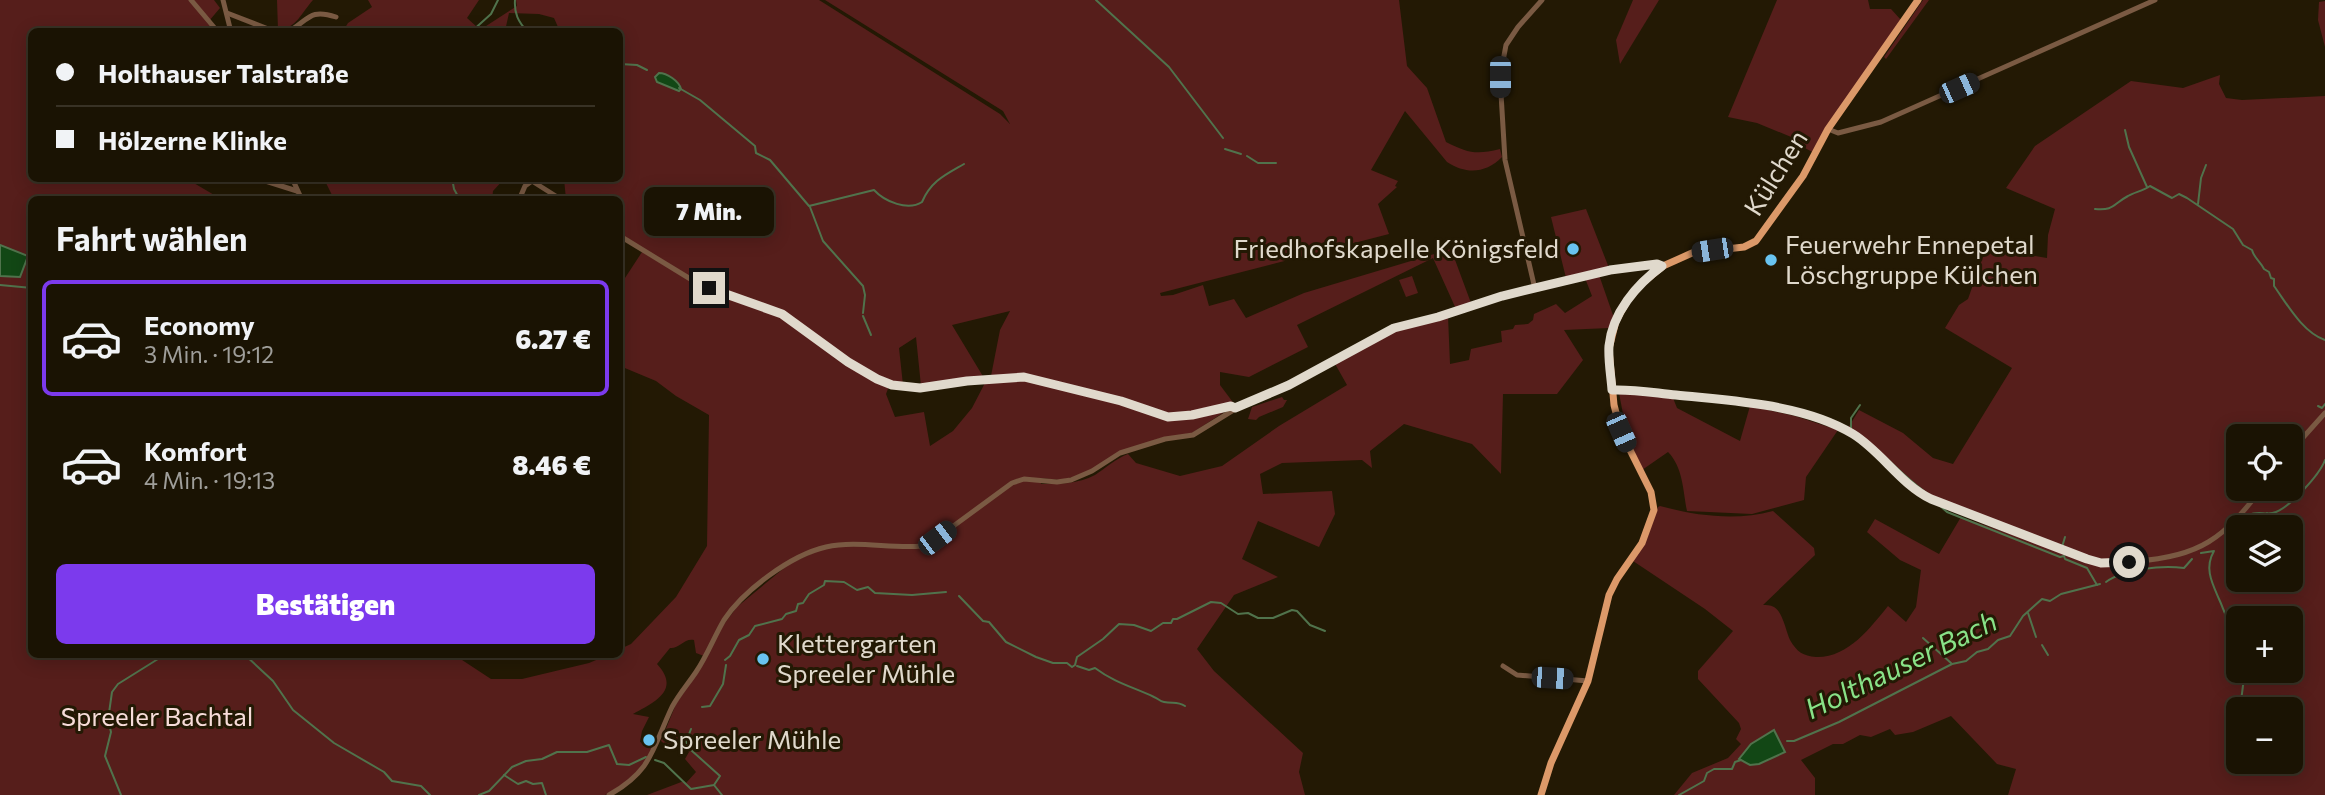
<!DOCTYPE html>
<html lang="de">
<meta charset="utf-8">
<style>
body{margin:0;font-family:Commissioner,sans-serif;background:#231c0d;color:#f1f3f6;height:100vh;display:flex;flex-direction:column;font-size:26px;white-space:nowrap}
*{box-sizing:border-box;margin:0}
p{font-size:23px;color:#9f9e9a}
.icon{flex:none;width:38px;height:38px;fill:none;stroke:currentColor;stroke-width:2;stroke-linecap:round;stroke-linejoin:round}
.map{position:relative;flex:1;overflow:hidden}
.panel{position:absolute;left:28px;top:196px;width:595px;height:462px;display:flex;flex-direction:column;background:#1a1303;border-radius:10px;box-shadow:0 4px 18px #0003,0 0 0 2px #383225}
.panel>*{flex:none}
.top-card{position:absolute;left:28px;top:28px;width:595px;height:154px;border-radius:10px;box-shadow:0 4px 18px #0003,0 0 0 2px #383225;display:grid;align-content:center;height:154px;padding:0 28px;background:#1a1303}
.buttons{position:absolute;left:2226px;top:424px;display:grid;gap:14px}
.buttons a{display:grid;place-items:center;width:77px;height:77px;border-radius:10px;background:#1a1303;box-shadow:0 4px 18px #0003,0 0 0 2px #383225;font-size:35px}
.end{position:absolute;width:32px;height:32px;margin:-16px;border:9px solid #e0d9cc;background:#111;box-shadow:0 0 0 4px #111}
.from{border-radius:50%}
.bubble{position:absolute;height:49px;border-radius:10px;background:#1a1303;box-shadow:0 4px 18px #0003,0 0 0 2px #383225;font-size:23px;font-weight:800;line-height:49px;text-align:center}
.car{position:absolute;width:21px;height:42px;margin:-21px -10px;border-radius:9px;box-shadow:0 0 5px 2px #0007;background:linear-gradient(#222 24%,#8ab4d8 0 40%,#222 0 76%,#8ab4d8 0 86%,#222 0)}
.top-card b{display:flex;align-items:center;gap:24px;height:66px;font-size:26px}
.top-card b+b{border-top:2px solid #383225}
.top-card i{width:18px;height:18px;background:#f1f3f6}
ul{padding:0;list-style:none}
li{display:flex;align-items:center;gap:21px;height:116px;margin:0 14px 10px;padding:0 14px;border:4px solid transparent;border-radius:10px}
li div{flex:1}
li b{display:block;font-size:26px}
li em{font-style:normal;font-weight:800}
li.active{border-color:#7c3aed}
li>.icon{width:63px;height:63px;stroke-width:1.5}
h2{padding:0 28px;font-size:32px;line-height:84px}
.button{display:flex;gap:14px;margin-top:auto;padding:14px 28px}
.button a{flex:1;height:80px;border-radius:10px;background:#7c3aed;color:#fff;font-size:28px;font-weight:800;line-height:80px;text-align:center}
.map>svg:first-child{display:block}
.green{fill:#561e1b;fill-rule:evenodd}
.water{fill:#124715;stroke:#50734c;stroke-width:2}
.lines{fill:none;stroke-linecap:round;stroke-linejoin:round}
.stream{stroke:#50734c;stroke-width:2}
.minor{stroke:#7a5a43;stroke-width:5}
.major{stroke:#dc9969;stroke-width:7}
.route{stroke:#e0d9cc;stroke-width:9}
.poi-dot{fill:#69c4f1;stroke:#231904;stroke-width:2.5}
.labels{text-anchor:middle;stroke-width:6;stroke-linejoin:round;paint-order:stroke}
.street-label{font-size:26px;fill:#e0d9cc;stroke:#231904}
.poi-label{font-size:26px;fill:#e0d9cc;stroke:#231904;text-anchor:start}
.park-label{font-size:26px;fill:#f7dcd9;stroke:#231904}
.water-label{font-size:28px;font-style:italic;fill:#88e287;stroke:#231904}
</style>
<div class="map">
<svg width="2325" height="795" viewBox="0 0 2325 795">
<rect width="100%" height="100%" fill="#231904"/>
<g class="green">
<path d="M0 0H214L220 8 209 21 218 31 32 32V178L187 179 221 199 32 200V654L459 655V658L491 679H522L589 663 608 655 620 654V649L631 644 676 597 707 546 709 415 676 396 656 381 620 366V278H625L642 252 691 281 787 318 831 353 881 383 889 386 886 394 895 417 924 412 930 446 953 431 972 408 986 381 991 376 1000 330 1010 311 952 325 984 378 921 386 916 337 899 348 903 385 884 381 850 362 784 313 692 279 620 234V200L566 199 564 179 620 178V32L567 31 558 27 554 18 539 14 509 13 505 31H343L348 23 372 7 368 0H479L467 18 477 27 483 28 517 6 516 0H819L1000 114 1010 124 1003 111 825 0H1399L1407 66 1427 88 1446 142C1468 153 1476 155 1500 149L1502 157C1486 173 1467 175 1447 162L1405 111 1371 170 1398 181 1395 186 1397 187 1378 204 1389 234 1160 293 1161 296 1173 295 1203 285 1209 306 1234 299 1246 318 1304 293 1451 249 1471 303 1456 309 1433 258 1297 325 1308 347 1249 377 1220 372V385L1235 405 1192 433 1161 438 1120 452 1091 470 1073 477 1061 480 1040 478 1041 484C1059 484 1078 484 1095 475 1106 468 1115 459 1128 454L1136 463 1180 476 1222 466 1279 426 1347 385 1334 362 1398 330 1448 316 1450 364 1469 360 1471 349 1502 342 1501 331 1513 329 1515 325 1528 324 1533 320 1534 314 1556 304 1565 313 1592 296 1585 278 1594 273 1566 278 1551 217 1586 209 1609 268 1598 272 1614 318 1609 328 1564 330 1583 360 1557 394H1503L1501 474 1472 444 1404 424 1370 451 1372 468 1362 460 1282 463 1260 474 1263 494 1332 491 1335 514 1319 547 1258 521 1242 559 1278 577 1234 595 1197 649 1214 671 1303 753 1299 772 1305 795H647L684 781 686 783 696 772 685 759 689 752 679 746 669 748 661 741 676 704 703 664 721 628 737 607 789 564 829 546C789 556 750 585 726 618 714 634 706 654 697 672L704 656 696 653 694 640C684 638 679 649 670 648L657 664C681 690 655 702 633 714L649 717 642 731 640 742 655 747C639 771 631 781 605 795H0V276L20 277 28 256 0 245ZM659 73C667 73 679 81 681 89L679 91 657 82 656 77Z"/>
<path d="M277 0H313C302 12 296 29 278 30Z"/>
<polygon points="1633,0 1659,0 1620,64 1616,40"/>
<polygon points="1777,0 1868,0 1870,9 1891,9 1901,20 1814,153 1796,143 1796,139 1757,123 1728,117"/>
<polygon points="1923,0 1929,0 1886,59 1884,57"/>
<polygon points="2325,1 2325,47 2318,20 2319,2"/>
<path d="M2220 75 2219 84 2226 98 2242 100 2325 96V795H2008L2016 769 1997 764 1951 716 1913 732 1895 735 1890 729 1871 737 1860 735 1843 744H1833L1801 760 1815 778V795H1674L1692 773 1728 758 1741 744 1736 739 1741 729 1739 723 1698 679V671L1733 631 1705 609 1633 561 1647 539 1658 507 1660 506C1697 516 1736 521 1773 511L1814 548 1815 555 1763 605C1766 605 1770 605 1774 607 1783 612 1786 632 1790 640 1797 652 1803 656 1816 657 1848 658 1870 628 1888 606L1906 622 1916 607 1921 570 1900 560 1867 532 1875 519 1939 554 1961 517 2043 545 2045 539 1931 497C1900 478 1880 446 1848 428L1859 410 1903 433 1933 458 1953 464 2012 368 1945 328 1959 305 1968 299 1986 248 2047 258 2048 235 2055 209 2006 188 2035 146 2131 81 2183 88ZM2238 436H2291V488H2238ZM2238 527H2291V579H2238ZM2238 618H2291V670H2238ZM2238 709H2291V761H2238ZM1774 730 1770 760 1759 764H1747L1741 755 1751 744Z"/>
<polygon points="324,179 504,179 493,191 492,200 330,199 333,197"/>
<polygon points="1412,276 1418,293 1406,297 1399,280"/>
<path d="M1619 393 1673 398 1677 408 1740 441 1750 406 1795 416 1838 430 1806 477 1804 500 1752 514 1687 511C1683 491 1683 467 1668 452L1642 470 1627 435Z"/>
<polygon points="1282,397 1284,400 1287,400 1283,407 1259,417 1256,420 1248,419 1252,407"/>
</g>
<g class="water">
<path d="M659 73C667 73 679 81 681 89L679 91 657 82 655 77Z"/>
<polygon points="0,245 28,256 20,277 0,276"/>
<polygon points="1774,730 1785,752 1759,764 1750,765 1739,759 1751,744"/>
</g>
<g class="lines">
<g class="stream">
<path d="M515 0C514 13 518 22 528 32"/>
<polyline points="1096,0 1169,67 1223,138"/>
<polyline points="471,32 491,14 498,0"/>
<polyline points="620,64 637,65 647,70"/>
<path d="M679 88 700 100 755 146 756 153 770 160 809 206 874 190C885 202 908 211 922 202 931 181 945 175 964 164"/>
<polyline points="2125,130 2129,147 2147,187"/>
<polyline points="1225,149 1241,154"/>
<polyline points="1247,156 1258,163 1276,163"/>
<polyline points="452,178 454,189 460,200"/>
<polyline points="2198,204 2201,178 2206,165"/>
<polyline points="810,207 823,241 863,286 865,295 863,313"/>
<path d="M2095 209C2114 211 2113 204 2128 196 2135 192 2143 191 2150 186L2172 198 2179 194 2187 198 2233 229 2243 245 2252 250C2254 258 2260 261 2264 269L2269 272 2271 278 2274 279V286C2287 304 2303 333 2325 340"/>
<polyline points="0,285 32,288"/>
<polyline points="863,316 871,335"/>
<path d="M1860 405 1851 418V429C1879 447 1900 475 1928 494"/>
<polyline points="2318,406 2322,408 2325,404"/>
<polyline points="1939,505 1947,512 2060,557 2064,556 2065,559 2087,568 2097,585"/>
<path d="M2249 515C2258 510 2267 516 2276 512 2291 506 2320 474 2325 460"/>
<polyline points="2255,527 2258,525 2262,516 2267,513"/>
<polyline points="2237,539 2238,538"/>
<polyline points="2062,547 2065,537"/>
<path d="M2201 553 2214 551C2204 568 2212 583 2219 599 2225 612 2227 623 2238 633"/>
<path d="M2106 582C2123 569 2162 565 2184 568L2192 559"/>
<polyline points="959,596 983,621 989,622 1006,642 1036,657 1053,663 1067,663 1072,667 1075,665 1077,657 1103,639 1119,624 1134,625 1151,631 1163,623 1171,623 1173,619 1177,619 1211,602 1221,603 1238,614 1248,613 1258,618 1273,618 1292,610 1297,611 1310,625 1325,631"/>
<polyline points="2028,613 2036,637"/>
<polyline points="1923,638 1951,663"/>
<polyline points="2042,645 2048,655"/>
<polyline points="244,654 273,681 293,710 334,743 384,772 392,781 421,786 430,795"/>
<polyline points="725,660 730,656 739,640 749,635 755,626 782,619 786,614 796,611 798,604 803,603 809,594 824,585 825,581 844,582 857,590 868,587 875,593 912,595 946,592"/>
<path d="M1077 666 1089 670 1095 668C1115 683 1133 687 1154 697 1159 699 1159 701 1164 702 1173 704 1177 701 1185 706"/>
<polyline points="702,707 710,706 723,684 726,665"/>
<polyline points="2240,709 2245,670"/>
<polyline points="1787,741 1794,741 1839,722 1952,664 1966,661 1977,652 1988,649 1998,640 2010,636 2023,616 2042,599 2050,601 2061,594 2100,584"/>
<polyline points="655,760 664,763 691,789 714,785 720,776 691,750 686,742 691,729"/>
<polyline points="2244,761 2245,765"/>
<polyline points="2246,761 2254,775"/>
<polyline points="504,775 518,784 526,781 533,784 542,783 546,795"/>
<polyline points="714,785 722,795"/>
<polyline points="121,795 105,756 111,732 108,720 112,692 118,684 166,654"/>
<polyline points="479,795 489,791 512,767 526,761 542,759 557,752 587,752 609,745 617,764 629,765 646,757"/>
<polyline points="1679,795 1704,781 1707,773 1714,769 1732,769 1735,762 1741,760"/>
</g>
<g class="minor">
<polyline points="191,0 218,32"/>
<polyline points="223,0 231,32"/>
<polyline points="227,13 276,32"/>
<path d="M288 32C309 20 309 8 336 17"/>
<polyline points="1828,129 1838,133 1881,122 2155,0"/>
<polyline points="256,178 297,191"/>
<polyline points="292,178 302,200"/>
<polyline points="519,200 525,186 532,181 562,200"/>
<polyline points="620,236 692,280 782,314 848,362 886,383 920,388 967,381 1025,377 1121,401 1168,417 1192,415 1231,406 1235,408"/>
<polyline points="1535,289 1505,160 1500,77 1506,45 1518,27 1542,0"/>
<path d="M1612 390C1633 388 1655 393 1676 395 1732 401 1804 405 1853 434 1882 452 1900 484 1931 499L2087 560C2103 564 2119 562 2136 561 2200 557 2224 538 2262 488"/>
<polyline points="2291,451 2325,413"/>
<polyline points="1503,666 1517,675 1588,681"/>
<path d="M609 795C653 770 652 749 672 707 679 694 688 684 696 672 707 656 714 637 724 620 744 590 791 555 826 547 857 540 891 549 922 546L933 541 1012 483 1024 479 1057 482 1071 480 1092 471 1120 453 1165 439 1193 435 1240 406 1289 385 1394 328 1438 317 1502 296 1591 274 1642 266H1663"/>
</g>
<polyline class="major" points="1541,795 1551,763 1588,681 1609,595 1617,579 1642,543 1654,510 1651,492 1621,432 1614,405 1609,349 1616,321 1627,301 1640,285 1663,266 1692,253 1744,247 1756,241 1803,176 1828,129 1918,0"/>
</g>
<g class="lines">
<path class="route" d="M709 288 782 314 848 362 877 379 892 385 920 388 967 381 1024 377 1121 401 1168 417 1192 415 1231 406 1235 408 1289 385 1394 328 1438 317 1502 296 1610 270 1657 264 1662 266C1637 284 1612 313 1609 346 1608 360 1611 376 1612 390 1633 389 1655 393 1676 395 1732 401 1804 404 1853 434 1882 452 1900 484 1931 499L2087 559 2101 563 2129 562"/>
</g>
<g class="poi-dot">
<circle cx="1573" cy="249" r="7"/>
<circle cx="1771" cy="260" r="7"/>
<circle cx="763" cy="659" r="7"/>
<circle cx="649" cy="740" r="7"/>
</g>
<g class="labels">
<g class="street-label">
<text transform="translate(1776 173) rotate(-58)" y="9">Külchen</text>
</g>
<g class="poi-label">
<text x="1785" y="254">Feuerwehr Ennepetal<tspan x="1785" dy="30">Löschgruppe Külchen</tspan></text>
<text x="1559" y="258" text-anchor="end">Friedhofskapelle Königsfeld</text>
<text x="777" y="653">Klettergarten<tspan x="777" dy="30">Spreeler Mühle</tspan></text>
<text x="663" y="749">Spreeler Mühle</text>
</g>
<g class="park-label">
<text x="157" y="726">Spreeler Bachtal</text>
</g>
<g class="water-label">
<text transform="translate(1901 665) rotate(-26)" y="10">Holthauser Bach</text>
</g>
</g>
</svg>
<div class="buttons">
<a><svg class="icon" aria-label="locate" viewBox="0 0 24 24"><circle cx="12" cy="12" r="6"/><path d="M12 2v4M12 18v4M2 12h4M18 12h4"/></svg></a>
<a><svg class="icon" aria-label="layers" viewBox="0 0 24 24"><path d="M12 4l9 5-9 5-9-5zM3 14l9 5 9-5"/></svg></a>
<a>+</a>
<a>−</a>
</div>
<i class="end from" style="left:2129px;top:562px"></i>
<i class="end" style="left:709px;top:288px"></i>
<div class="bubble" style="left:644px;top:187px;width:130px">7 Min.</div>
<i class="car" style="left:1500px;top:77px;rotate:180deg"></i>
<i class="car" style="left:1959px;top:88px;rotate:66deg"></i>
<i class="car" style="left:1712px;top:250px;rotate:261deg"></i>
<i class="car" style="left:1621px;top:432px;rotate:156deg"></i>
<i class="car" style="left:937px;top:538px;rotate:53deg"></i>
<i class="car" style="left:1552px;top:678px;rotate:94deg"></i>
<div class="top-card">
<b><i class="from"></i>Holthauser Talstraße</b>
<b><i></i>Hölzerne Klinke</b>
</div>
<section class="panel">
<h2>Fahrt wählen</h2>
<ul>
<li class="active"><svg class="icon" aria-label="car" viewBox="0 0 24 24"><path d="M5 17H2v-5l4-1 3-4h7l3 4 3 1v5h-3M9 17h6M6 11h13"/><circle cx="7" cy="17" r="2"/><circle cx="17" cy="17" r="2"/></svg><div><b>Economy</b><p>3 Min. · 19:12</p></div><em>6.27 €</em></li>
<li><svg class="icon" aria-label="car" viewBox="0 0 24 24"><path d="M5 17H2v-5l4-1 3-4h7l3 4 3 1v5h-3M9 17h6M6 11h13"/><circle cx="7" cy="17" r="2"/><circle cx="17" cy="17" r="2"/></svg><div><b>Komfort</b><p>4 Min. · 19:13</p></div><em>8.46 €</em></li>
</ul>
<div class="button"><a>Bestätigen</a></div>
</section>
</div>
